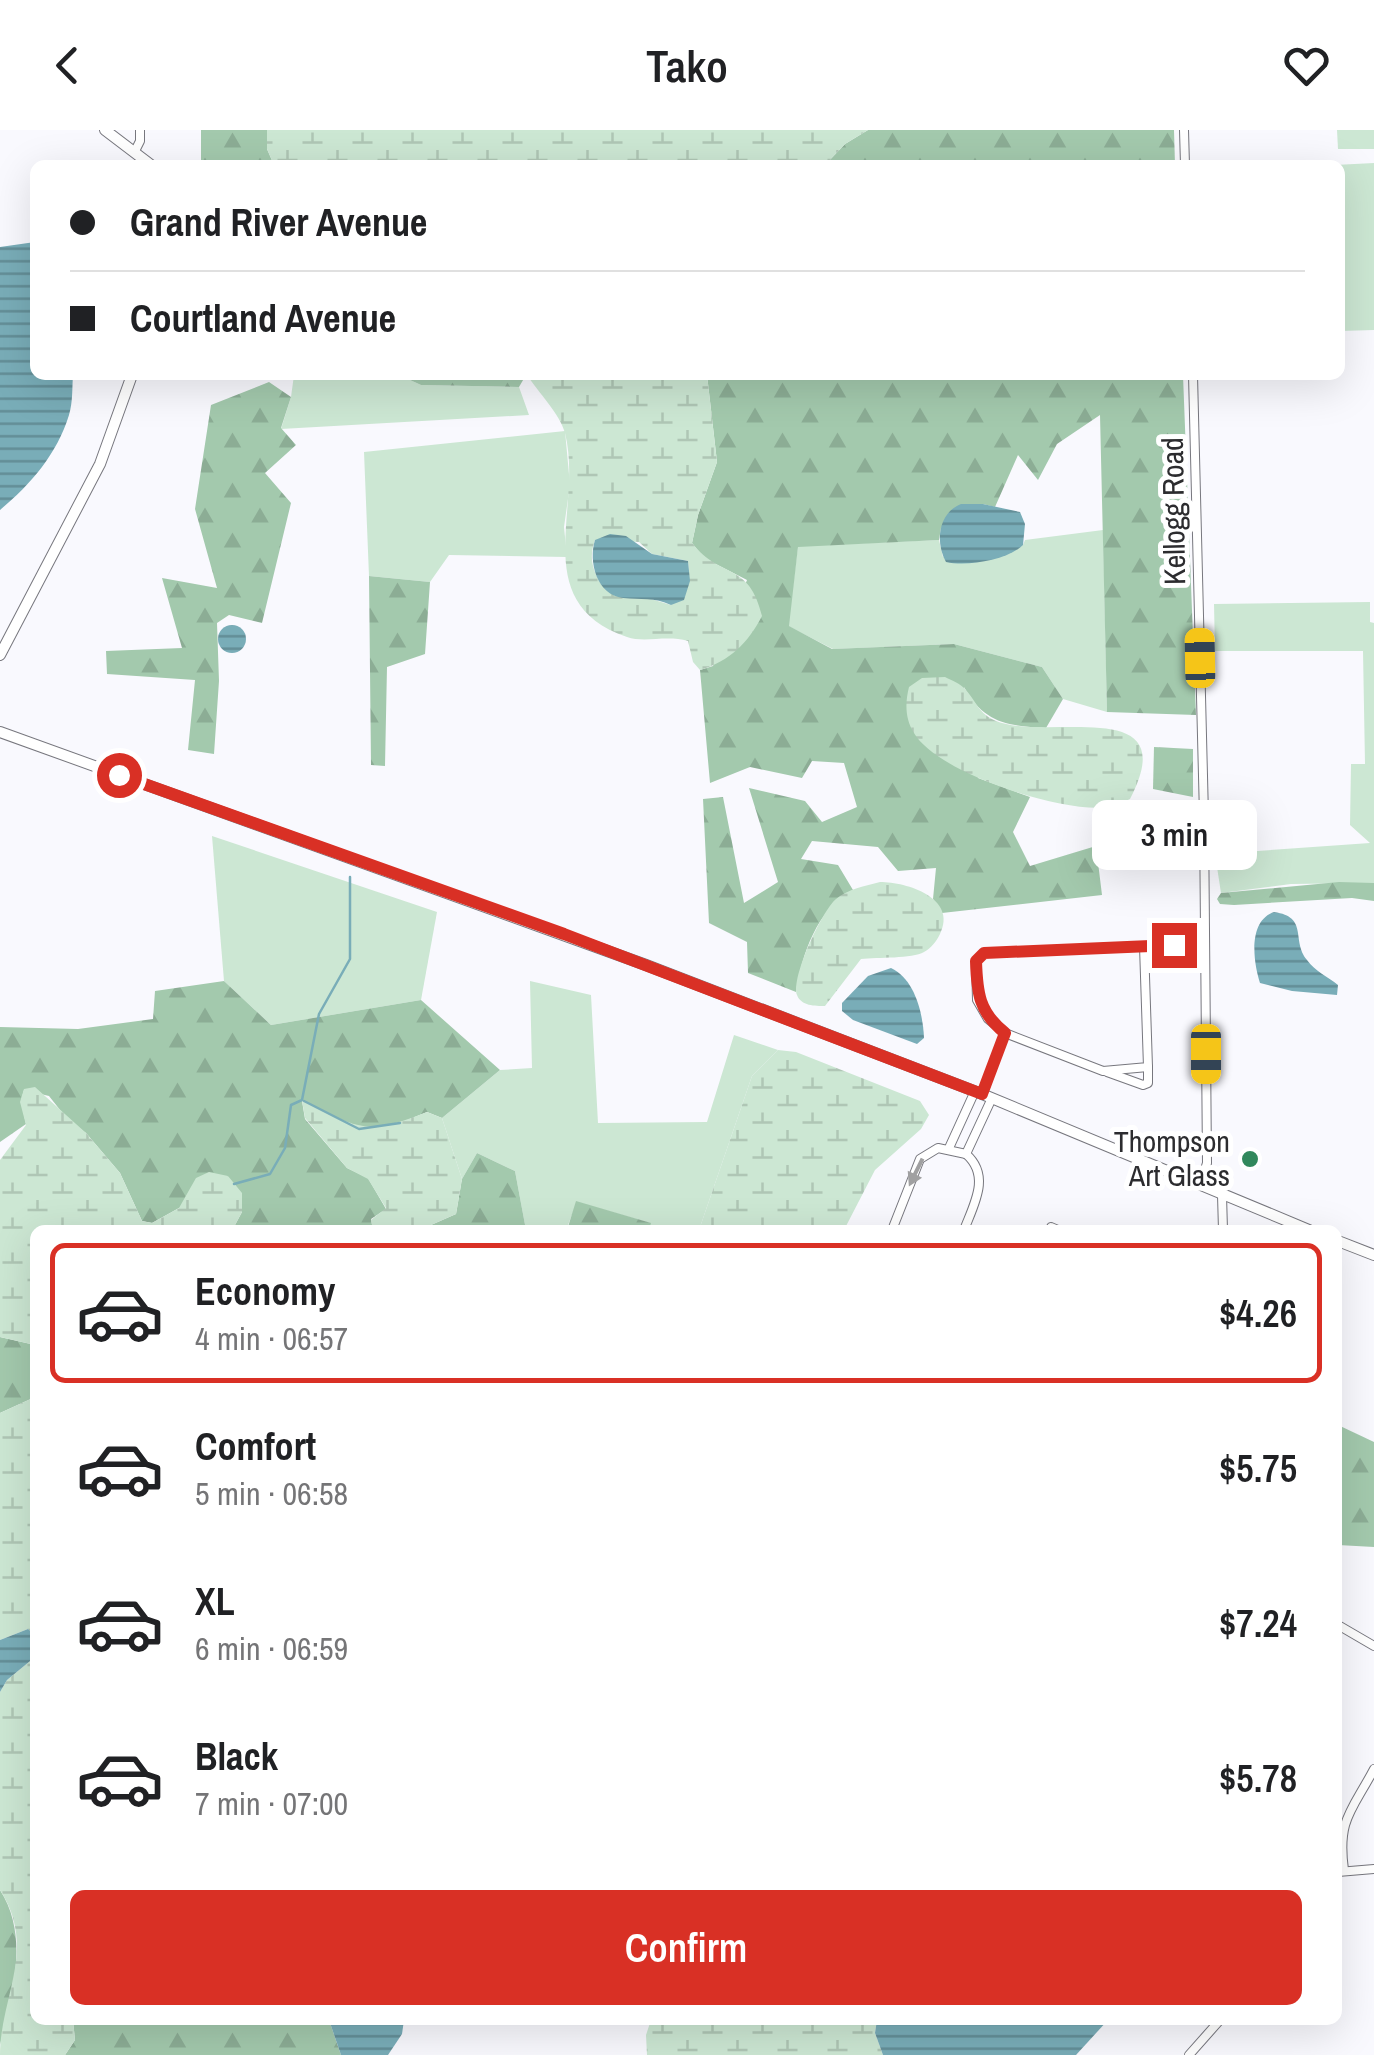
<!DOCTYPE html>
<meta charset="utf-8">
<style>
body{margin:0;font-family:"Archivo Narrow",sans-serif;background:#f2f2f2;color:#202124;height:100vh;display:flex;flex-direction:column;font-size:38px;white-space:nowrap}
*{box-sizing:border-box;margin:0}
p{font-size:32px;color:#757577}
.icon{flex:none;width:55px;height:55px;fill:none;stroke:currentColor;stroke-width:2;stroke-linecap:round;stroke-linejoin:round}
.map{position:relative;flex:1;overflow:hidden}
.panel{position:absolute;left:30px;top:1095px;width:1312px;height:800px;display:flex;flex-direction:column;background:#fff;border-radius:15px;box-shadow:0 10px 40px #0002}
.panel>*{flex:none}
.guide{position:absolute;left:30px;top:30px;width:1315px;height:220px;border-radius:15px;box-shadow:0 10px 40px #0002;display:grid;align-content:center;height:220px;padding:0 40px;background:#fff}
.end{position:absolute;width:45px;height:45px;margin:-22px;border:12px solid #d93025;background:#fff;box-shadow:0 0 0 5px #fff}
.from{border-radius:50%}
.bubble{position:absolute;height:70px;border-radius:15px;background:#fff;box-shadow:0 10px 40px #0002;font-size:32px;font-weight:600;line-height:70px;text-align:center}
.car{position:absolute;width:30px;height:60px;margin:-30px -15px;border-radius:12px;box-shadow:0 0 8px 2px #0007;background:linear-gradient(#f5c518 24%,#345 0 40%,#f5c518 0 76%,#345 0 86%,#f5c518 0)}
.guide b{display:flex;align-items:center;gap:35px;height:95px;font-size:38px}
.guide b+b{border-top:2px solid #e0e0e0}
.guide i{width:25px;height:25px;background:#202124}
ul{padding:18px 0 0;list-style:none}
li{display:flex;align-items:center;gap:30px;height:140px;margin:0 20px 15px;padding:0 20px;border:5px solid transparent;border-radius:15px}
li div{flex:1}
li b{display:block;font-size:38px}
li em{font-style:normal;font-weight:600}
li.active{border-color:#d93025}
li>.icon{width:90px;height:90px;stroke-width:1.5}
.cta{display:flex;gap:20px;margin-top:auto;padding:20px 40px}
.cta a{flex:1;height:115px;border-radius:15px;background:#d93025;color:#fff;font-size:40px;font-weight:600;line-height:115px;text-align:center}
header{display:flex;justify-content:space-between;align-items:center;height:130px;padding:0 40px;background:#fff;font-size:45px;font-weight:600}
.map>svg:first-child{display:block}
.green{fill:#cce7d3}
.forest{fill:url(#forest-firs)}
.wetland{fill:url(#wetland-marsh);fill-rule:evenodd}
.water{fill:url(#water-rules)}
.lines{fill:none;stroke-linecap:round;stroke-linejoin:round}
.stream{stroke:#79adb8;stroke-width:2.5}
.street-casing{stroke:#77777e;stroke-width:10}
.secondary-casing{stroke:#77777e;stroke-width:12}
.street{stroke:#fff;stroke-width:8}
.secondary{stroke:#fff;stroke-width:10}
.oneway{fill:#a0a0a1}
.route{stroke:#d93025;stroke-width:12}
.poi-dot{fill:#31885c;stroke:#fff;stroke-width:4}
.labels{text-anchor:middle;stroke-width:10;stroke-linejoin:round;paint-order:stroke}
.street-label{font-size:30px;fill:#2c2c2f;stroke:#fff}
.poi-label{font-size:30px;fill:#2c2c2f;stroke:#fff;text-anchor:end}
</style>
<header><svg class="icon" aria-label="back" viewBox="0 0 24 24"><path d="M15 5l-7 7 7 7"/></svg>Tako<svg class="icon" aria-label="heart" viewBox="0 0 24 24"><path d="M12 20l-8-8c-3-5 5-10 8-4 3-6 11-1 8 4z"/></svg></header>
<div class="map">
<svg width="1374" height="1925" viewBox="0 0 1374 1925">
<defs>
<pattern id="forest-firs" width="22" height="20" patternUnits="userSpaceOnUse" patternTransform="scale(2.5)"><rect width="22" height="20" fill="#a3c9ad"/><path d="M5 1l3.5 6h-7zM16 11l3.5 6h-7z" fill="#8cad95"/></pattern>
<pattern id="wetland-marsh" width="20" height="14" patternUnits="userSpaceOnUse" patternTransform="scale(2.5)"><rect width="20" height="14" fill="#cce7d3"/><path d="M1 5h8M5 5V1M11 12h8M15 12V8" fill="none" stroke="#afc6b5"/></pattern>
<pattern id="water-rules" width="6" height="5" patternUnits="userSpaceOnUse" patternTransform="scale(2.5)"><rect width="6" height="5" fill="#79adb8"/><path d="M0 2.5h6" fill="none" stroke="#638d96"/></pattern>
</defs>
<rect width="100%" height="100%" fill="#f9f9fe"/>
<g class="green">
<polygon points="1337,0 1374,0 1374,19 1338,19"/>
<polygon points="1374,33 1374,200 1340,201 1340,35 1335,35"/>
<polygon points="294,245 399,245 421,255 519,257 529,285 281,299 291,267"/>
<polygon points="565,301 570,355 564,397 567,427 449,425 430,452 369,446 364,322"/>
<polygon points="1103,400 1107,582 1063,569 1042,537 954,514 833,519 788,496 798,416 939,410 943,427 1023,415 1025,410"/>
<polygon points="1370,472 1370,492 1374,493 1374,753 1291,754 1221,763 1215,724 1370,713 1350,695 1351,634 1365,634 1363,521 1215,521 1214,474"/>
<polygon points="212,706 437,782 421,870 271,895 224,851"/>
<polygon points="530,851 591,865 598,993 707,992 734,905 778,920 752,946 699,1100 649,1100 650,1093 577,1072 566,1100 526,1100 515,1041 477,1023 462,1049 442,988 500,940 532,938"/>
</g>
<g class="forest">
<polygon points="201,0 267,0 267,19 274,35 201,35"/>
<polygon points="868,0 1174,0 1175,35 825,35 845,14"/>
<polygon points="399,245 526,245 519,257 421,255"/>
<path d="M707 245H778L793 250 809 245H1183L1196 585 1107 582 1100 285 1057 314 1038 350 1018 325 995 377 983 374 941 398 939 410 798 417 789 496 832 519 954 514 1042 537 1063 569 1046 598C1007 596 984 593 964 557L978 648 1030 667 1013 702 1030 736 1096 716 1102 765 942 783 933 769 936 738 898 741 878 717 812 711 801 729 838 735 853 760C817 779 802 824 796 862L748 843 747 812 709 793 703 669 723 667 744 773 778 752 749 658 805 671 822 692 857 677 844 633 812 631 802 648 750 637 710 653 700 540 713 536 747 450 704 428 692 413 698 385 717 332Z"/>
<polygon points="269,252 291,267 281,298 296,315 265,343 291,373 262,493 229,485 217,493 219,551 214,624 188,620 195,550 107,544 106,521 182,518 162,448 217,458 195,379 211,275"/>
<polygon points="369,446 430,452 425,524 387,537 385,636 371,635"/>
<polygon points="1154,617 1193,619 1193,667 1153,659"/>
<polygon points="1339,752 1374,753 1374,771 1352,768 1234,775 1220,774 1217,769 1221,763"/>
<polygon points="224,851 271,895 421,870 500,940 442,988 427,982 400,993 359,999 302,971 305,989 347,1038 368,1048 386,1079 371,1089 373,1100 207,1100 235,1095 242,1082 242,1063 179,1078 152,1093 142,1091 120,1043 86,1003 68,990 49,966 24,960 21,971 26,994 0,1012 0,897 78,899 153,889 155,861"/>
<polygon points="477,1023 515,1041 526,1100 426,1100 431,1095 456,1084 462,1049"/>
<polygon points="576,1071 651,1093 649,1100 567,1100"/>
<polygon points="0,1207 35,1215 35,1267 0,1283"/>
<polygon points="1338,1295 1374,1312 1374,1417 1338,1415"/>
<path d="M0 1760C30 1807 12 1865 0 1915Z"/>
<polygon points="73,1890 329,1890 341,1925 65,1925 75,1910"/>
</g>
<g class="wetland">
<polygon points="267,0 868,0 845,14 825,35 274,35 267,19"/>
<path d="M527 245H707L717 332 698 385 692 413C721 450 749 431 762 486 748 513 730 531 700 540L693 532 688 511C667 505 644 513 627 507 526 472 584 378 565 303 560 284 538 262 527 245ZM595 410 639 412 652 424 688 431C690 452 689 462 671 475L601 454C592 439 589 427 595 410Z"/>
<path d="M945 547C951 550 961 554 965 559 976 571 979 584 996 591 1047 612 1185 563 1130 669 1123 672 1115 676 1108 677 1064 684 937 643 914 603 905 589 905 573 909 557L922 548Z"/>
<path d="M880 752C907 752 958 768 940 804 936 812 931 818 924 822 912 829 878 827 861 829L825 876C815 876 801 876 797 865 791 847 822 781 836 769 848 759 865 756 880 752Z"/>
<polygon points="778,920 796,922 920,971 929,985 921,999 875,1040 844,1100 699,1100 752,946"/>
<polygon points="35,957 86,1003 120,1043 142,1091 152,1093 179,1078 196,1048 209,1042 228,1046 242,1063 242,1082 235,1095 207,1100 35,1100 35,1215 0,1207 0,1030 26,995 20,972 24,959"/>
<path d="M302 970C358 998 365 1007 427 982L442 988 462 1049 456 1084 431 1095 426 1100H373L371 1090 386 1078 368 1049 347 1038 305 988Z"/>
<polygon points="35,1267 35,1505 28,1499 0,1510 0,1283"/>
<path d="M35 1527V1890H73L75 1910 65 1925H0C0 1866 38 1819 0 1760V1562L7 1550Z"/>
<polygon points="651,1890 877,1890 875,1903 883,1925 647,1925 646,1905"/>
</g>
<g class="water">
<path d="M35 112V245H73C72 258 73 272 69 285 57 324 31 354 0 380V117Z"/>
<path d="M961 374H983L1020 382 1025 394 1023 415C1008 430 967 437 946 432 935 412 938 383 961 374Z"/>
<path d="M610 404 626 406 652 424 688 431 690 451 684 470 671 475C654 467 641 470 623 468 597 465 588 432 595 410Z"/>
<circle cx="232" cy="509" r="14"/>
<path d="M1274 782C1309 787 1291 810 1307 830 1315 841 1328 847 1338 855L1337 865 1292 861 1260 853C1253 831 1248 791 1274 782Z"/>
<path d="M891 838C915 849 923 884 924 908L917 914 853 890 842 881V873L868 846Z"/>
<polygon points="28,1499 35,1505 35,1527 7,1550 0,1562 0,1510"/>
<polygon points="329,1890 404,1890 402,1904 388,1925 341,1925"/>
<polygon points="877,1890 1108,1890 1076,1925 883,1925 875,1903"/>
</g>
<g class="lines">
<g class="stream">
<polyline points="304,971 359,999 400,993"/>
<polyline points="234,1054 270,1044 285,1018 291,975 302,970 319,884 350,829 350,747"/>
</g>
<g class="street-casing">
<g id="street">
<polyline points="1184,0 1185,35"/>
<polyline points="135,21 140,11 140,0"/>
<polyline points="1193,245 1204,686 1207,1033 1200,1056"/>
<polyline points="1144,816 1148,937 1103,941 1005,903 988,889 977,870 976,831 984,823 1205,814"/>
<polyline points="1107,942 1143,955 1148,953 1148,937"/>
<polyline points="982,964 1005,903"/>
<polyline points="949,1018 975,961"/>
<polyline points="966,1024 992,968"/>
<polyline points="1222,1065 1223,1100"/>
<polyline points="892,1100 920,1029 938,1018 966,1024"/>
<path d="M964 1100C974 1074 991 1046 966 1024"/>
<polyline points="1050,1100 1051,1097 1058,1100"/>
<polyline points="1338,1495 1374,1516"/>
<path d="M1344 1740C1337 1689 1352 1681 1374 1639"/>
<polyline points="1338,1742 1374,1739"/>
<polyline points="1189,1925 1220,1890"/>
</g>
</g>
<g class="secondary-casing">
<g id="secondary">
<polyline points="105,0 151,35"/>
<polyline points="0,525 100,334 132,245"/>
<polyline points="0,602 646,835 982,964 1309,1100"/>
<polyline points="1338,1111 1374,1125"/>
</g>
</g>
<use href="#street" class="street"/>
<use href="#secondary" class="secondary"/>
</g>
<defs><path id="oneway-solid" d="M-6-.8H1V-3.2L6.5 0L1 3.2V.8H-6Z" transform="scale(2.5)"/></defs>
<use class="oneway" href="#oneway-solid" transform="translate(916 1042) rotate(116)"/>
<g class="lines">
<path class="route" d="M119 645 564 804 982 964 1005 903C979 882 977 863 976 831L984 823 1174 815"/>
</g>
<circle class="poi-dot" cx="1250" cy="1029" r="10"/>
<g class="labels">
<g class="street-label">
<text transform="translate(1174 381) rotate(-91)" y="10">Kellogg Road</text>
</g>
<g class="poi-label">
<text x="1230" y="1022">Thompson<tspan x="1230" dy="34">Art Glass</tspan></text>
</g>
</g>
</svg>
<i class="end from" style="left:119px;top:645px"></i>
<i class="end" style="left:1174px;top:815px"></i>
<div class="bubble" style="left:1092px;top:670px;width:165px">3 min</div>
<i class="car" style="left:1200px;top:528px;rotate:359deg"></i>
<i class="car" style="left:1206px;top:924px;rotate:180deg"></i>
<div class="guide">
<b><i class="from"></i>Grand River Avenue</b>
<b><i></i>Courtland Avenue</b>
</div>
<section class="panel">
<ul>
<li class="active"><svg class="icon" aria-label="car" viewBox="0 0 24 24"><path d="M5 17H2v-5l4-1 3-4h7l3 4 3 1v5h-3M9 17h6M6 11h13"/><circle cx="7" cy="17" r="2"/><circle cx="17" cy="17" r="2"/></svg><div><b>Economy</b><p>4 min · 06:57</p></div><em>$4.26</em></li>
<li><svg class="icon" aria-label="car" viewBox="0 0 24 24"><path d="M5 17H2v-5l4-1 3-4h7l3 4 3 1v5h-3M9 17h6M6 11h13"/><circle cx="7" cy="17" r="2"/><circle cx="17" cy="17" r="2"/></svg><div><b>Comfort</b><p>5 min · 06:58</p></div><em>$5.75</em></li>
<li><svg class="icon" aria-label="car" viewBox="0 0 24 24"><path d="M5 17H2v-5l4-1 3-4h7l3 4 3 1v5h-3M9 17h6M6 11h13"/><circle cx="7" cy="17" r="2"/><circle cx="17" cy="17" r="2"/></svg><div><b>XL</b><p>6 min · 06:59</p></div><em>$7.24</em></li>
<li><svg class="icon" aria-label="car" viewBox="0 0 24 24"><path d="M5 17H2v-5l4-1 3-4h7l3 4 3 1v5h-3M9 17h6M6 11h13"/><circle cx="7" cy="17" r="2"/><circle cx="17" cy="17" r="2"/></svg><div><b>Black</b><p>7 min · 07:00</p></div><em>$5.78</em></li>
</ul>
<div class="cta"><a>Confirm</a></div>
</section>
</div>
